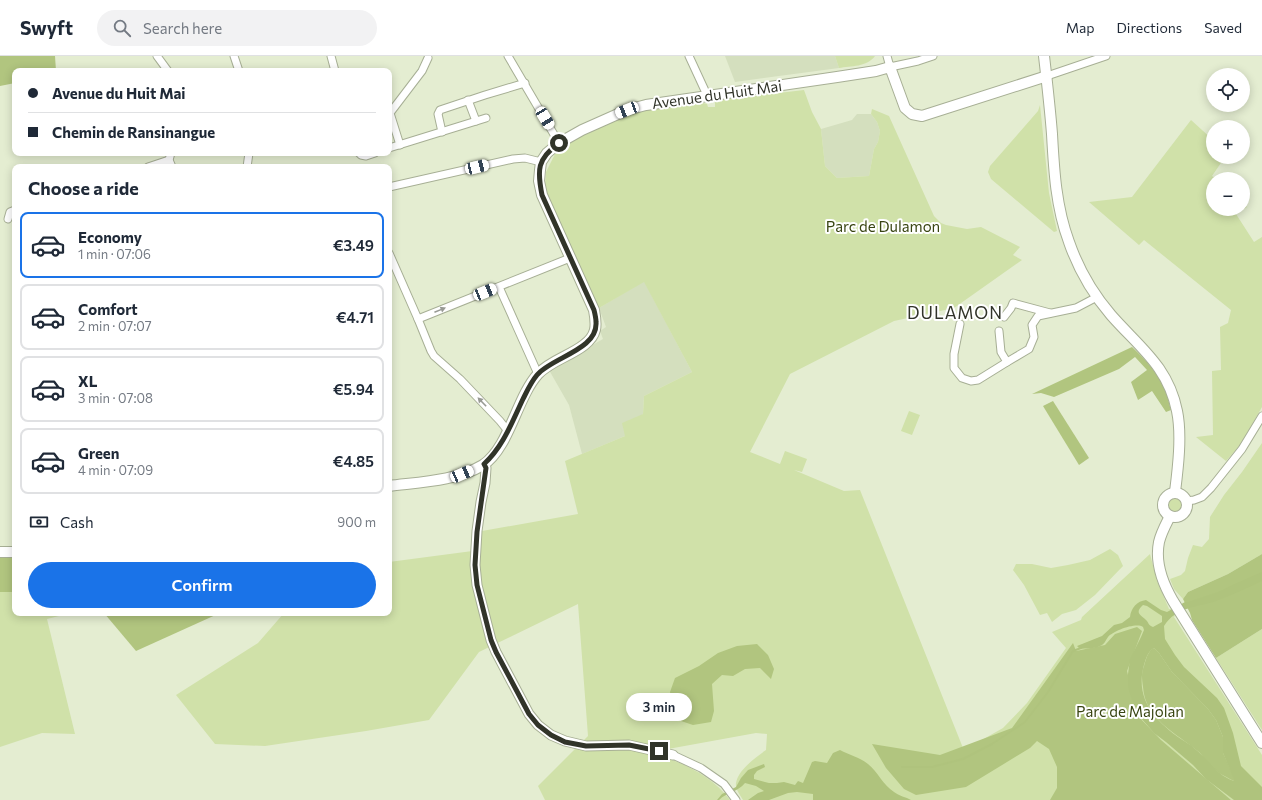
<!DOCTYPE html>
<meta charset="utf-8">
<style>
body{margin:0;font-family:Commissioner,sans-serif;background:#f2f2f3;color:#1f2937;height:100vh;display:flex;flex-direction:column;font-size:15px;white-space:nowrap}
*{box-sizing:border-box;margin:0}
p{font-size:13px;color:#747a83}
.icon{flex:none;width:22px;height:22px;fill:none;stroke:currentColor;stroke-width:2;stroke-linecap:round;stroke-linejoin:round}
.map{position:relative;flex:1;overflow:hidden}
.side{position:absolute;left:12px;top:108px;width:380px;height:452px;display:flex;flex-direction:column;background:#fff;border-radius:8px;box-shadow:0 2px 10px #0003}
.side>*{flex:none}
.banner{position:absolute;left:12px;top:12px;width:380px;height:88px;border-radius:8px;box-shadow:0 2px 10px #0003;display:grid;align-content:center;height:88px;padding:0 16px;background:#fff}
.tools{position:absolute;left:1206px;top:12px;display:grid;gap:8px}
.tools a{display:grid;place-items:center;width:44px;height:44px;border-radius:50%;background:#fff;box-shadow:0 2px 10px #0003;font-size:20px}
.end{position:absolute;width:18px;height:18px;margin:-9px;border:5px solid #313429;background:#fff;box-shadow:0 0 0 2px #fff}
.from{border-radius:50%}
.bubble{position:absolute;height:28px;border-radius:14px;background:#fff;box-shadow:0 2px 10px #0003;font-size:13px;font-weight:600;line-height:28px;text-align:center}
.car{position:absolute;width:12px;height:24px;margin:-12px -6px;border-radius:5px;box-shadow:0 0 3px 1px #0007;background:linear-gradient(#fff 24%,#345 0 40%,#fff 0 76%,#345 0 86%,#fff 0)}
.banner b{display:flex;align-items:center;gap:14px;height:38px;font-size:15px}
.banner b+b{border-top:1px solid #e0e1e3}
.banner i{width:10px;height:10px;background:#1f2937}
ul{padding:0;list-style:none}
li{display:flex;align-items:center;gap:12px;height:66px;margin:0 8px 6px;padding:0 8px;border:2px solid #e0e1e3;border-radius:8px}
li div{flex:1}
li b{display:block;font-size:15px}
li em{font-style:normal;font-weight:600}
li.on{border-color:#1a73e8}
li>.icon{width:36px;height:36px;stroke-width:1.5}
h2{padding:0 16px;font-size:18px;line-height:48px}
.pay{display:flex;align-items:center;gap:10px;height:44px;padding:0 16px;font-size:15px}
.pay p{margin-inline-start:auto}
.button{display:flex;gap:8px;margin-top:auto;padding:8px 16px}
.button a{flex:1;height:46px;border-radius:24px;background:#1a73e8;color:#fff;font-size:16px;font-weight:600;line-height:46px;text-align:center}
header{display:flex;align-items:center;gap:24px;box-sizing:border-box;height:56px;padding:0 20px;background:#fff;border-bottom:1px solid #e0e1e3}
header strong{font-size:19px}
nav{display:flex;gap:22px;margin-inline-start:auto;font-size:14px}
.search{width:280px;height:36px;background:#f2f2f3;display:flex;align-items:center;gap:10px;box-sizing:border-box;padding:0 14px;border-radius:22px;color:#747a83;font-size:15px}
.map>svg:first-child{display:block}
.built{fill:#d4dfbe}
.green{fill:#d0e1a9}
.forest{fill:#b1c57f}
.water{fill:#afc37d;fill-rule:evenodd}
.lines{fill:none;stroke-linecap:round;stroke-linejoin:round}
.stream{stroke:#afc37d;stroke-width:2}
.minor-casing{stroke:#a7af95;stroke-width:9}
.tertiary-casing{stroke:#a7af95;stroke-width:11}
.secondary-casing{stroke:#a7af95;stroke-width:12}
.minor{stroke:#fff;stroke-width:7}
.tertiary{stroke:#fff;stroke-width:9}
.secondary{stroke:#fff;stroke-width:10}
.oneway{fill:#989a94}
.route{stroke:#313429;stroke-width:5}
.labels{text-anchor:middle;stroke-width:4;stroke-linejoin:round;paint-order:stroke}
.street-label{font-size:15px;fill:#313429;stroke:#fff}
.park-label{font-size:15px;fill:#384411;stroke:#fff}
.quarter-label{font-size:17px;letter-spacing:1px;fill:#313429;stroke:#fff}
</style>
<header>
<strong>Swyft</strong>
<div class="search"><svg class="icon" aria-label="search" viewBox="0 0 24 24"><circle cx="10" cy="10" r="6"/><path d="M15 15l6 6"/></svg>Search here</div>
<nav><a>Map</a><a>Directions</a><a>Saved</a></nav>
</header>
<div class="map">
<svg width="1262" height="744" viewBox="0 0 1262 744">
<rect width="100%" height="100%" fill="#e4edd1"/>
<g class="built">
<polygon points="725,0 835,0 839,12 735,26"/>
<polygon points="857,58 871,58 877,66 880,75 878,86 874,93 869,120 837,122 825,110 821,73 852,64"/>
<polygon points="644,225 692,316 644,340 643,358 625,380 582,398 569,349 549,314 603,283 600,275 606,271 599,252"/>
</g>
<g class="green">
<path d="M835 0H875C867 11 851 10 839 12Z"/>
<path d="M804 34 812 56 821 73 825 110 837 122 869 120 874 93 878 86 880 75 877 66 871 58 872 53 889 60 934 160 941 167 946 169 967 173 981 171 1020 191 1013 199 1022 204 954 252 894 265 790 318 750 396 780 408 785 395 807 403 802 416 794 414 844 435 860 434 963 692 980 685 1003 672 1027 647 1066 592 1052 576 1081 564 1082 561 1150 498 1157 525 1169 553H1171L1175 560 1174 561 1262 699V744H743C740 739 735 733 736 727 738 714 756 701 766 694L767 678 756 677 668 693 670 703C693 712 714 723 730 744H545L538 730 588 680 578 548 479 596 429 664 366 675 265 690 215 688 176 639 258 587 284 557H389V506L480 494 482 475 578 458 565 405 625 380 622 367 643 358 644 340 692 316 644 226 599 252 549 145 545 130 546 116 555 98 564 89 611 66 640 55 703 47 707 48 708 51H715V46L718 44Z"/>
<polygon points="1040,49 1049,137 1057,175 1054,176 991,123 988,116 990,110 1038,55"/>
<polygon points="1191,64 1213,84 1213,101 1225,101 1212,120 1216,123 1213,123 1213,153 1243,153 1243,147 1247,151 1236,158 1254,186 1262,181 1262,351 1240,389 1226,405 1196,381 1213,379 1212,315 1221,314 1220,271 1228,267 1231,254 1144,184 1139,189 1089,146 1132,141"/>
<polygon points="909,355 920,359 912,379 901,375"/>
<polygon points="1262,387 1262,498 1228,518 1188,536 1183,543 1174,533 1170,523 1181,519 1185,515 1188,502 1193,489 1202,491 1209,483 1210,461 1224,439 1242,416"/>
<circle cx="1175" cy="448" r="9"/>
<polygon points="1110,493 1118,499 1123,510 1095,539 1076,554 1062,558 1052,566 1047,557 1040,559 1024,529 1013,514 1016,508 1032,508 1051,512 1068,509 1090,504"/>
<polygon points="0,536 15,536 15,557 71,557 47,563 75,678 42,677 0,691"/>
<polygon points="1262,573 1262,674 1216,602"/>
</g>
<g class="forest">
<polygon points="0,0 55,0 56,15 15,15 15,27 0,30"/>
<path d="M1132 291C1146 304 1159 318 1166 336 1168 341 1169 348 1171 354L1166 356 1152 335 1138 344 1131 326 1147 314 1135 301 1119 313 1054 341 1041 337 1032 338Z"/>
<polygon points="1053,345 1089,402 1079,409 1043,350"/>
<polygon points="15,498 15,536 0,536 0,499"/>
<polygon points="1262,498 1262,573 1216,602 1192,564 1190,557 1183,543 1188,536 1228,518"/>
<polygon points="104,557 220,557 136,595"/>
<polygon points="1137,571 1142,575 1127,615 1138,660 1161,684 1231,744 1050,744 1057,732 1057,711 1049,693 1037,685 1030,692 966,731 916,739 904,733 886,712 872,688 940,699 1012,672 1073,587 1076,595 1105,589 1115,578"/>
<polygon points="757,588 768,599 774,613 771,623 760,612 745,613 733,620 722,619 712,628 714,655 711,666 693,669 681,665 673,650 670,636 675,622 699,610 718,597 737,590"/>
<path d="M1154 592 1159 597 1172 616 1208 653 1216 664 1223 681V697L1235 723 1234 725C1224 720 1216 716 1209 708 1205 704 1202 699 1199 696 1176 677 1145 663 1143 631 1142 623 1141 618 1144 610 1146 603 1148 595 1154 592Z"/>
</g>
<g class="water">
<path d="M1262 516V525C1247 532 1232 539 1216 545 1196 552 1177 550 1164 570L1165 583 1175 599 1184 611 1217 642 1224 652 1233 677 1241 710 1262 731V744H1234L1206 723 1193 709 1166 686 1154 677 1141 662 1135 651 1130 638 1128 629V618L1130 603 1141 581 1144 574 1143 571C1136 566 1113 575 1108 581 1105 585 1105 588 1100 590 1094 593 1086 592 1080 593L1077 590 1102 580 1114 569 1122 567 1130 561C1131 552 1137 545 1146 544L1161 554 1167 556 1185 546H1188L1218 536 1239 526ZM1143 549 1147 550 1162 560V566L1153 571C1148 569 1149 567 1146 564 1141 559 1134 557 1143 549ZM1154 592 1159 597 1172 616 1208 653 1216 664 1223 681V697L1234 723V725C1216 719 1208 703 1194 692 1190 688 1185 686 1181 683 1157 666 1136 645 1143 613 1145 605 1147 596 1154 592Z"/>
<path d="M840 694C849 699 859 701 868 708 878 716 883 729 894 736 899 740 906 741 911 744H813V738L797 736 788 737 769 744H748L758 737 764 735 756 730 745 727C738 736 727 736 719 744H717L722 738 736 731 741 722 748 714 764 708 765 711 757 715 754 719V723L769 727H777L784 726 795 729 798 725 803 727 812 706 815 705 827 707 833 697Z"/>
</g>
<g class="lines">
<polyline class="stream" points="902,711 932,711 963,703 992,688 1025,666 1048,636 1073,595 1081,592"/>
<g class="minor-casing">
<g id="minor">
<polyline points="157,0 168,15"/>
<polyline points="234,0 239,15"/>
<polyline points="331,0 335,15"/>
<polyline points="508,0 559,87"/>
<polyline points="689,0 707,39"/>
<polyline points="887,0 890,11 918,5 933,0"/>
<polyline points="1047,20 1106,0"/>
<polyline points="468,44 476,65"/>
<polyline points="442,76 438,58 440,54 485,39 525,27"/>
<polyline points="400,89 390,57 422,15 428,2"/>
<polyline points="389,92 486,62"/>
<polyline points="171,97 169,104 172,111"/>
<polyline points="359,97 361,99 366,100 375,97"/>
<polyline points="148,111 169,104"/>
<polyline points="247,111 249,97"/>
<polyline points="389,131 513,103 525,102 541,106"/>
<polyline points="8,163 10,156 15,154"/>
<polyline points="389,197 418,263"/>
<polyline points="499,231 538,318"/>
<polyline points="1004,261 1011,252 1013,247 1050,257"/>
<polyline points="960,268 954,298 954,312 962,322 971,325 978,324 1007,306 1029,293 1034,281 1032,269 1038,260 1076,252 1097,241"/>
<polyline points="999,275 1001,296 1007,306"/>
<polyline points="508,375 500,365 460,323 434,300 431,295 418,263 570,202"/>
<polyline points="1187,445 1194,444 1202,441 1211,432 1242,393 1262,360"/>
<polyline points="673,699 701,712 724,728 736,744"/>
</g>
</g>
<g class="tertiary-casing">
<polyline id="tertiary" points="484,408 486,412 485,427 481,446 477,475 475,509 477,529 491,584 496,596 529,658 538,669 551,679 565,685 586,690 629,689 673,699"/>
</g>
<g class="secondary-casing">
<g id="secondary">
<path d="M1044 0C1047 26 1050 52 1052 78 1054 115 1056 151 1069 186 1078 212 1093 238 1111 259 1139 291 1168 310 1177 355 1182 379 1178 412 1175 436"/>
<path d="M389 430C420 426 456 425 483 409 509 392 517 341 538 318 550 305 570 300 584 289 597 279 597 270 594 254L542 139 539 125 540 114 541 106 547 97 559 87 582 74 627 54 646 49 837 21 876 15 890 11 905 52 912 58 922 60 1047 20"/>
<circle cx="1175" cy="449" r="12"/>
<path d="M1170 460C1166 468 1161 477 1159 486 1155 506 1163 528 1173 545L1262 687"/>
<polyline points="0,496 15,496"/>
</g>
</g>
<use href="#minor" class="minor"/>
<use href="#tertiary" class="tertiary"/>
<use href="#secondary" class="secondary"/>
</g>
<defs><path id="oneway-solid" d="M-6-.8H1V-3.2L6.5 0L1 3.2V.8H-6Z"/></defs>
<g class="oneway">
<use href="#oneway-solid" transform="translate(440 254) rotate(-22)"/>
<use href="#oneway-solid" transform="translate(482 346) rotate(-134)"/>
</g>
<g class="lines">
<path class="route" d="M559 87C537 103 537 114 542 139L594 254C595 258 596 262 596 266 598 294 552 301 537 319 531 326 527 335 523 343 512 366 503 391 484 408L486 412 477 476 475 509 477 529 491 584 496 596 529 658 538 669 551 679 565 686 586 690 629 689 659 695"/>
</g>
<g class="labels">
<g class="street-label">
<text transform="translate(717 39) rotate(-8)" y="5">Avenue du Huit Mai</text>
</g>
<g class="park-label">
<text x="883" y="176">Parc de Dulamon</text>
<text x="1130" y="661">Parc de Majolan</text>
</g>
<g class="quarter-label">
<text x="955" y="263">DULAMON</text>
</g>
</g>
</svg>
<div class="tools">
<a><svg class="icon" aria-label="locate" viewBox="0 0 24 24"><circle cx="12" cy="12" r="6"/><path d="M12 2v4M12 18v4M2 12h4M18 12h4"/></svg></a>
<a>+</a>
<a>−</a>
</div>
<i class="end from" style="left:559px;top:87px"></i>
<i class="end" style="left:659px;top:695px"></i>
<div class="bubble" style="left:626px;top:637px;width:66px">3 min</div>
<i class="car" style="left:627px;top:54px;rotate:249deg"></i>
<i class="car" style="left:545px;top:62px;rotate:149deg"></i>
<i class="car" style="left:477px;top:111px;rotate:77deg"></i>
<i class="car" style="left:485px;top:236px;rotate:68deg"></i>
<i class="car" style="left:462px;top:418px;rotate:67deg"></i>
<div class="banner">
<b><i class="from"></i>Avenue du Huit Mai</b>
<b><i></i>Chemin de Ransinangue</b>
</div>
<section class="side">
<h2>Choose a ride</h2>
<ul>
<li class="on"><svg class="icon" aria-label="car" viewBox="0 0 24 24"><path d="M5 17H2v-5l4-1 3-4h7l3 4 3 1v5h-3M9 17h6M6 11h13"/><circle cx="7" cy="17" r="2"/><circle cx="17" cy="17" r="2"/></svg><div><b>Economy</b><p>1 min · 07:06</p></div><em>€3.49</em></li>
<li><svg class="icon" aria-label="car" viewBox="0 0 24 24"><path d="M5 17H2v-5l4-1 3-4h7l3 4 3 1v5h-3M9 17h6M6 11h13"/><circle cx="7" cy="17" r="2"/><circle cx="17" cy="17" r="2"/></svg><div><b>Comfort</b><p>2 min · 07:07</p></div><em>€4.71</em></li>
<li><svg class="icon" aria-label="car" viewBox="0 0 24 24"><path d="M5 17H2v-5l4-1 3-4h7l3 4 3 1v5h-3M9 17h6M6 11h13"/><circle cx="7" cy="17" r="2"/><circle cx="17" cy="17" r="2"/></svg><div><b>XL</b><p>3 min · 07:08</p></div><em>€5.94</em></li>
<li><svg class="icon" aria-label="car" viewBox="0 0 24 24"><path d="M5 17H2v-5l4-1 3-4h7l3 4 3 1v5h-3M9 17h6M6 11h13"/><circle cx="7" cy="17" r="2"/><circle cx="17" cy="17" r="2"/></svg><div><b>Green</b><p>4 min · 07:09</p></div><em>€4.85</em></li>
</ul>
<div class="pay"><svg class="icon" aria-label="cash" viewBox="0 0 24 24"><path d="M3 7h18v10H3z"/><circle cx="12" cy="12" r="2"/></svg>Cash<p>900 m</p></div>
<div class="button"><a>Confirm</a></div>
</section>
</div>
